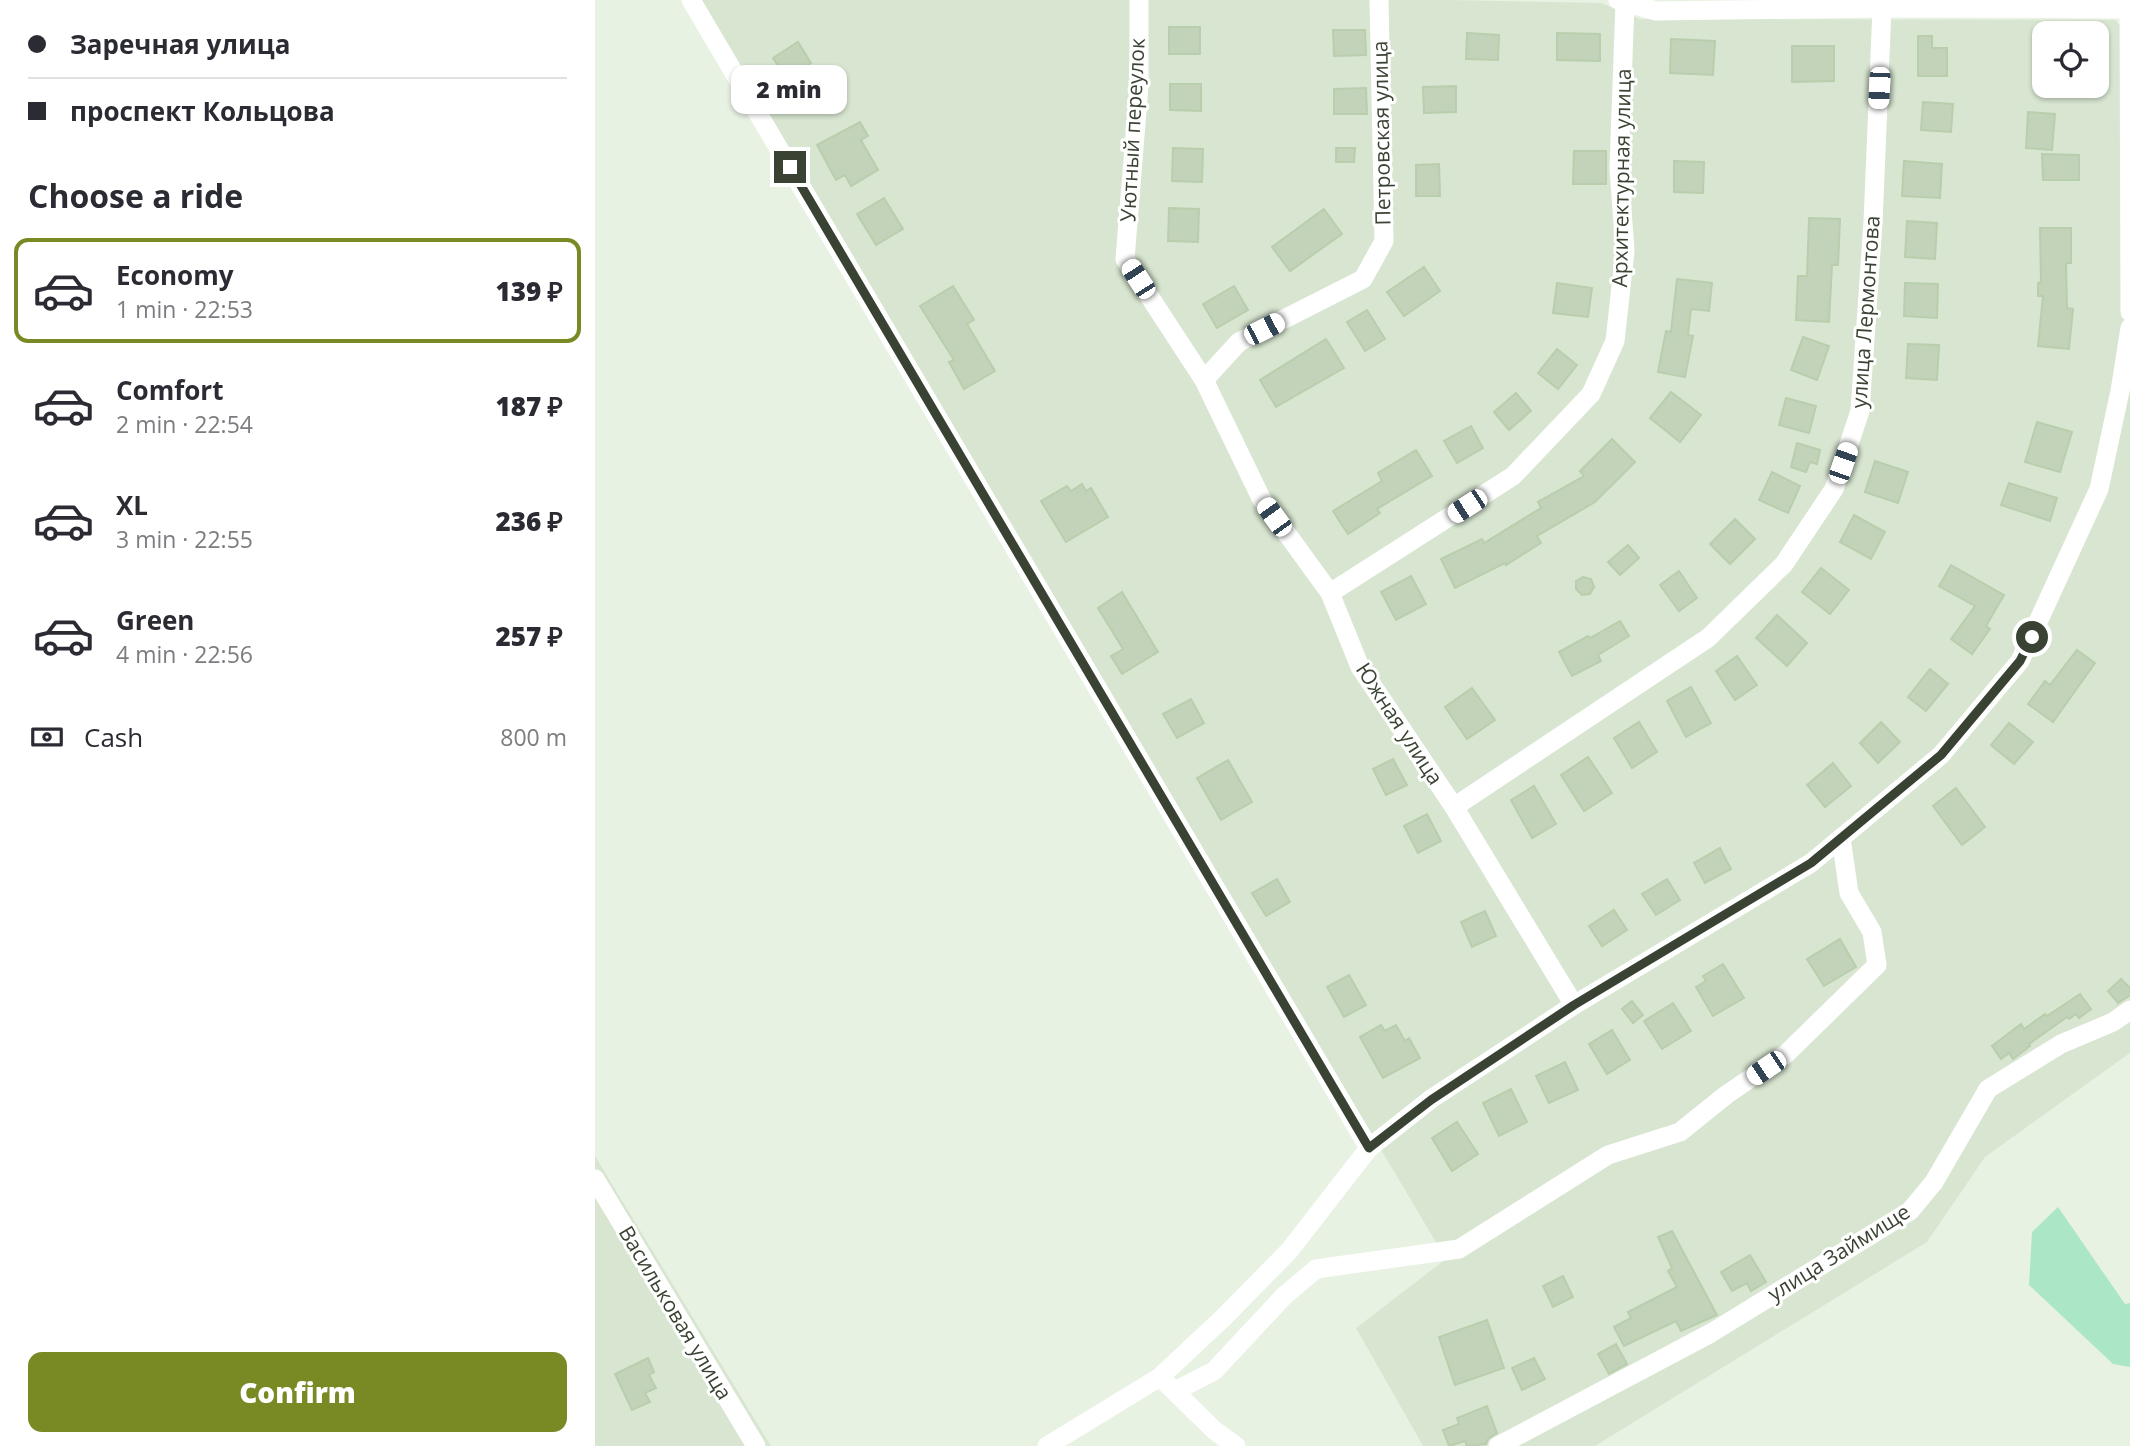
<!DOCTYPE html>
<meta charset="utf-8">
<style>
body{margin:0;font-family:"Open Sans",sans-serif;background:#f2f2f3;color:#2b2b33;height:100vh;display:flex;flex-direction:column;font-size:26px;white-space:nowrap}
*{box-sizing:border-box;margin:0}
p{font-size:23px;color:#7c7c81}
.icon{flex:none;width:38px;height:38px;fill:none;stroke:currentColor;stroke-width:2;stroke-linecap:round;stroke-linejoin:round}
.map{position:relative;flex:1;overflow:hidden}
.details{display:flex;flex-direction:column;background:#fff;width:595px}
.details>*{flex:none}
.hud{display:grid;align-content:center;height:154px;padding:0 28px;background:#fff}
.buttons{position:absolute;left:1437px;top:21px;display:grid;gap:14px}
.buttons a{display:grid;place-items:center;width:77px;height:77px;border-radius:14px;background:#fff;box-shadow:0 2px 5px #0004;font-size:35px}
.end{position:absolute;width:32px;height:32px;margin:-16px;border:9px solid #3a4333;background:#fff;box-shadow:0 0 0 4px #fff}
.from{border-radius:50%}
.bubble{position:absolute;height:49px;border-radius:14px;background:#fff;box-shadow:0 2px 5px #0004;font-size:23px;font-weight:800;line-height:49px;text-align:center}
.car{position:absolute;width:21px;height:42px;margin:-21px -10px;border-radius:9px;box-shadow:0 0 5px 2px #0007;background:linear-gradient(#fff 24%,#345 0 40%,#fff 0 76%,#345 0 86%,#fff 0)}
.hud b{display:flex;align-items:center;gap:24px;height:66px;font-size:26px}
.hud b+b{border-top:2px solid #e1e1e2}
.hud i{width:18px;height:18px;background:#2b2b33}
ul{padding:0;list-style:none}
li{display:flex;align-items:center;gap:21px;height:105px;margin:0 14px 10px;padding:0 14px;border:4px solid transparent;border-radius:14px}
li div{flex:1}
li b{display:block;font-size:26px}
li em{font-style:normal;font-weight:800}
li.current{border-color:#798924}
li>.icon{width:63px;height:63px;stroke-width:1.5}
h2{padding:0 28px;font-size:32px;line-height:84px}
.pay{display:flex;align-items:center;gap:18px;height:77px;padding:0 28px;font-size:26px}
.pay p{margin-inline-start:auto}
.cta{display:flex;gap:14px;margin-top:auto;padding:14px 28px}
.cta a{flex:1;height:80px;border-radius:14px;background:#798924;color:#fff;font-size:28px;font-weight:800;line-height:80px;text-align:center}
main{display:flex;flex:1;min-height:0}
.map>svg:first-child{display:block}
.residential{fill:#d8e6d1;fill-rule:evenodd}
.green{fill:#abe7c6}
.building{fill:#c3d3b9;stroke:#b9ceac;stroke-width:2}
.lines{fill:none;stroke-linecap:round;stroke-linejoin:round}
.minor{stroke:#fff;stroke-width:19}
.route{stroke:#3a4333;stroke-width:9}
.labels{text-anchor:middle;stroke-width:6;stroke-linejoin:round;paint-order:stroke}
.street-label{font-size:21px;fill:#3a4333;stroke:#fff}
</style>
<main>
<section class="details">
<div class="hud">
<b><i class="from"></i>Заречная улица</b>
<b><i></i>проспект Кольцова</b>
</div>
<h2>Choose a ride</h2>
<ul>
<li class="current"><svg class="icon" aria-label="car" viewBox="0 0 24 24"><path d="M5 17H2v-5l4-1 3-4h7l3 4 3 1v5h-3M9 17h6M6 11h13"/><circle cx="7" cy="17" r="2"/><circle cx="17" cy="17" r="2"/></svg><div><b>Economy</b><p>1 min · 22:53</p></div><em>139 ₽</em></li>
<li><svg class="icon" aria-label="car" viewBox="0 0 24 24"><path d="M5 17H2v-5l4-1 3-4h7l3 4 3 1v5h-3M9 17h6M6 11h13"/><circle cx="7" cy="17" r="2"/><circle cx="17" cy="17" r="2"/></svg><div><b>Comfort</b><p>2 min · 22:54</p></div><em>187 ₽</em></li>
<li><svg class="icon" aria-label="car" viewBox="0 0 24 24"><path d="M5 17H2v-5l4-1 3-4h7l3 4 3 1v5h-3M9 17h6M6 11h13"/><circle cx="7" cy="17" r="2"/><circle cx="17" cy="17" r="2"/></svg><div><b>XL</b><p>3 min · 22:55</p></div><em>236 ₽</em></li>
<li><svg class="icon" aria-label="car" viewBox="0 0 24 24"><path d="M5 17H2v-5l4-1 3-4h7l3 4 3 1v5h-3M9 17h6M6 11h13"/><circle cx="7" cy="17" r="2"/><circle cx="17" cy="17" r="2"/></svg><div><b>Green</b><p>4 min · 22:56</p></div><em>257 ₽</em></li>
</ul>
<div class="pay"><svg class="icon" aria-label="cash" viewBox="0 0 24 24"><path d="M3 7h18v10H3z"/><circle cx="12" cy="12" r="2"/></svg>Cash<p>800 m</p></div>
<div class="cta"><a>Confirm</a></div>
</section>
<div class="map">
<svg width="1535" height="1446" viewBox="0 0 1535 1446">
<rect width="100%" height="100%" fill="#e8f2e3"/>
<g class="residential">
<path d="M102 0H855L1006 3 1045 19 1520 20 1535 35V1053L1390 1157 1332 1242 1000 1446H828L761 1328 851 1259ZM1449 33H1502V86H1449Z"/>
<polygon points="0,1156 176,1446 0,1446"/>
</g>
<polygon class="green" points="1463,1207 1530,1304 1535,1303 1535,1367 1518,1364 1434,1285 1437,1232"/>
<g class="building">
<rect x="574" y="27" width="31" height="27"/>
<polygon points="738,30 770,30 771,55 739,56"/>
<polygon points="872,33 904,35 903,60 871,59"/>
<polygon points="962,33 1005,34 1005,61 962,60"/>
<polygon points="1323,36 1337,36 1337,48 1352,48 1352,76 1323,76"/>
<polygon points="1076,39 1120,41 1118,75 1075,73"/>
<polygon points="203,42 216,63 192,79 178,58"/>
<polygon points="1197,46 1239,46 1239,81 1197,82"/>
<polygon points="575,84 606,84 606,111 575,110"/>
<polygon points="861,86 861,112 829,113 828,87"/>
<polygon points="771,88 772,114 739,114 739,89"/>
<polygon points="1328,102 1358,104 1356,132 1326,130"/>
<polygon points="1433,112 1460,114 1457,150 1431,148"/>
<polygon points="265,122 273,136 266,140 283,170 256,186 250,175 241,180 222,145"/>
<polygon points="578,148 608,149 607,182 577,181"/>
<polygon points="741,148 760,148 759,162 741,162"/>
<polygon points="979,151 1011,151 1011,184 978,184"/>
<polygon points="1447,154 1484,155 1484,180 1448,180"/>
<polygon points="1079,161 1109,162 1108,193 1079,192"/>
<polygon points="1309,161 1347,164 1345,198 1307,196"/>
<polygon points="844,164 845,196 821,196 821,165"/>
<polygon points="289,198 308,229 281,245 262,214"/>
<polygon points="574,208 604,209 603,242 573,241"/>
<polygon points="729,209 747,234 695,271 677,247"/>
<polygon points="1214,218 1245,219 1243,265 1237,265 1234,322 1201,320 1203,276 1212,276"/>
<polygon points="1312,221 1342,223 1340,259 1310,257"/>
<polygon points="1445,228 1476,228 1476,263 1471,263 1472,308 1478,309 1474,349 1443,346 1448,296 1443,296 1443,283 1446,282"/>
<polygon points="829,267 845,291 809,316 792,292"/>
<polygon points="1082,279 1117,283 1114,311 1096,309 1093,335 1098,336 1090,377 1063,372 1071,331 1076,332"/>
<polygon points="962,283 997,288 993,317 958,313"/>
<polygon points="1310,283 1343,284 1342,318 1309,316"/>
<polygon points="358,286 379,320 372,324 400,371 369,389 354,362 359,360 325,306"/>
<polygon points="639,286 653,310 622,328 608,304"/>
<polygon points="772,310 790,339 770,351 752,322"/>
<polygon points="1208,337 1234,346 1222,380 1196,370"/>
<polygon points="731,339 749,368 681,407 665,380"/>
<polygon points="1313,344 1344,345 1342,380 1311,378"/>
<polygon points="962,349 982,365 963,389 943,373"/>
<polygon points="1076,392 1106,415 1085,442 1055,418"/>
<polygon points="921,393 936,411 914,430 899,412"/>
<polygon points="1191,398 1221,406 1214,433 1184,425"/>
<polygon points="1442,422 1477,432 1465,472 1430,462"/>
<polygon points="876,426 888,448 862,463 849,441"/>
<polygon points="1017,439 1040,462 1000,502 942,536 946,543 911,565 910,563 860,588 846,559 887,539 889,543 946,508 943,502 989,476 985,471"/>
<polygon points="1202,443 1225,450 1222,464 1215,462 1211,472 1196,467"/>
<polygon points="821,450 837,476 782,509 785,513 753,534 738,511 787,481 783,473"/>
<polygon points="1280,461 1313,472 1303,503 1270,492"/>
<polygon points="1177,472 1205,486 1193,513 1164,500"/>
<polygon points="1414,483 1462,498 1455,521 1406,505"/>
<polygon points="487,484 491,491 496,488 513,517 471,542 446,501 472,486 476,491"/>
<polygon points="1259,515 1290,532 1276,559 1245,542"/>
<polygon points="1140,519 1160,539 1135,564 1115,544"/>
<polygon points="1033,545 1044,558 1025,575 1013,562"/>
<polygon points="1356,565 1409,595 1391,626 1395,629 1377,654 1356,639 1380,606 1344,586"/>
<polygon points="1226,568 1254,590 1235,614 1207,592"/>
<polygon points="1084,571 1102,598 1084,611 1065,585"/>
<polygon points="816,576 831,604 801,620 786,592"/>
<polygon points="988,577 996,579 999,587 995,594 987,595 981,589 981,581"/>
<polygon points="527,592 563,652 527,674 516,656 528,649 503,608"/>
<polygon points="1182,615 1212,643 1192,666 1161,638"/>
<polygon points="1025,621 1034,636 1003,655 1006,661 977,676 964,652 993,636 995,638"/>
<polygon points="1482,650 1500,663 1458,722 1433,704 1450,681 1455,685"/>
<polygon points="1142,656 1162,685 1140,700 1121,671"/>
<polygon points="1335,669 1353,684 1331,711 1313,697"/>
<polygon points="1096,687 1116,723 1091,737 1072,701"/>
<polygon points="877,688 900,720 872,739 850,707"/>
<polygon points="596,699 609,723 582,738 568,714"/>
<polygon points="1044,722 1062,752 1037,768 1019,738"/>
<polygon points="1286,722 1305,742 1283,763 1265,743"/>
<polygon points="1414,723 1438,742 1419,764 1396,745"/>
<polygon points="993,757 1017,793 989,811 966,775"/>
<polygon points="798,759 812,785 791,795 778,769"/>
<polygon points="633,760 657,802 626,820 602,778"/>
<polygon points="1238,763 1256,786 1230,807 1212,785"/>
<polygon points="939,786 961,824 937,838 916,800"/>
<polygon points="1361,788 1390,827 1367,845 1338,806"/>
<polygon points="832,814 846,841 823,853 809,826"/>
<polygon points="1125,848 1136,869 1110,883 1099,863"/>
<polygon points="682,879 695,902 671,916 657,893"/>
<polygon points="1072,879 1085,900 1061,915 1047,894"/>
<polygon points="1019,910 1032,930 1007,946 994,926"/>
<polygon points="890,911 901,936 877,947 866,922"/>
<polygon points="1245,939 1261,967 1229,986 1212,959"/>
<polygon points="1128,964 1149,998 1118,1016 1101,987 1111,981 1108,976"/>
<polygon points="754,975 771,1005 749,1017 732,987"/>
<polygon points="1526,979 1535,988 1535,995 1523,1003 1513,991"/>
<polygon points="1485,994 1496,1009 1484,1018 1481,1014 1474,1019 1472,1017 1434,1044 1435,1046 1418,1059 1414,1053 1406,1059 1397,1046 1426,1024 1429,1029 1450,1014 1452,1016"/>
<polygon points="1037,1001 1048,1015 1038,1023 1027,1009"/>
<polygon points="1078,1003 1096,1031 1067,1049 1049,1021"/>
<polygon points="786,1025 790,1031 801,1025 810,1041 814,1038 825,1058 788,1078 765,1037"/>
<polygon points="1017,1030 1035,1060 1012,1074 994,1044"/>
<polygon points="970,1062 983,1090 954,1103 941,1076"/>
<polygon points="916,1089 932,1122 904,1136 888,1103"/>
<polygon points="862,1122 883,1154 857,1171 837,1138"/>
<polygon points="1077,1231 1122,1315 1086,1331 1081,1321 1029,1346 1019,1327 1036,1318 1033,1312 1082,1287 1073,1271 1077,1268 1063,1237"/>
<polygon points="1155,1255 1171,1282 1156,1291 1152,1283 1137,1291 1126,1272"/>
<polygon points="968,1276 978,1297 958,1307 948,1286"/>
<polygon points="892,1320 909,1368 860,1385 844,1337"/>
<polygon points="1021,1344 1032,1364 1014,1374 1003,1354"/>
<polygon points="53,1358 59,1372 54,1375 61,1388 50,1393 55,1402 37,1410 20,1374"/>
<polygon points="939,1358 950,1379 927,1390 917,1368"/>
<polygon points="892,1406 902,1433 893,1439 891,1444 872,1446 870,1441 854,1446 848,1430 864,1424 862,1418"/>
</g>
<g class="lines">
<g class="minor">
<polyline points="96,0 774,1148"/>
<polyline points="544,0 544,86 530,259 609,380 666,498 735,593 765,667 859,807 979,1005"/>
<polyline points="1023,0 1061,11 1287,8 1534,9"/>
<polyline points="1534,0 1535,312"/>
<polyline points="609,380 644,342 768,279 789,241 784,0"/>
<polyline points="735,593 918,476 996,394 1020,341 1030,251 1024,168 1030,3"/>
<polyline points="859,807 1113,638 1189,564 1239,489 1265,411 1278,222 1287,8"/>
<polyline points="0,1179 161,1446"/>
<polyline points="571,1383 619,1430 641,1446"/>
<polyline points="580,1391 619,1371 689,1296 721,1269 864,1249 1013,1155 1085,1132 1131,1095 1191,1054 1282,965 1277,932 1254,893 1246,838"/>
<polyline points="452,1446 565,1377 628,1318 694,1251 774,1148 836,1099 979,1005 1216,863 1346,755 1425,661 1504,489 1525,391 1535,328"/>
<polyline points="903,1446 1116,1333 1315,1211 1339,1182 1393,1089 1466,1044 1518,1022 1535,1010"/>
</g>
</g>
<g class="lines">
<polyline class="route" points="195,167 774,1148 836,1100 979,1005 1216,863 1346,755 1425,661 1437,637"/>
</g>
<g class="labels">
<g class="street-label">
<text transform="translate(538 130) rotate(-87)" y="7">Уютный переулок</text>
<text transform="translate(787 133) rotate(-91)" y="7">Петровская улица</text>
<text transform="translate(1027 178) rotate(-89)" y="7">Архитектурная улица</text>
<text transform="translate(1271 312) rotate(-86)" y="7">улица Лермонтова</text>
<text transform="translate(804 724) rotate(57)" y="7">Южная улица</text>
<text transform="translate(1244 1253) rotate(-32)" y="7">улица Займище</text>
<text transform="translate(80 1313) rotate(59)" y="7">Васильковая улица</text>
</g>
</g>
</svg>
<div class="buttons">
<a><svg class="icon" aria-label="locate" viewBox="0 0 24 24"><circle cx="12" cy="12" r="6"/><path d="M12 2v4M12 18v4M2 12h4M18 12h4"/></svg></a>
</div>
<i class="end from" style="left:1437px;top:637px"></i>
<i class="end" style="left:195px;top:167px"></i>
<div class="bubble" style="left:136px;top:65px;width:116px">2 min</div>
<i class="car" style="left:1284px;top:88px;rotate:183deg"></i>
<i class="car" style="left:543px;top:279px;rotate:327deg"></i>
<i class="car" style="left:669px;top:329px;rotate:63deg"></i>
<i class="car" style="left:1248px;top:463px;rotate:19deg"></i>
<i class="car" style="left:872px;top:506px;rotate:237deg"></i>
<i class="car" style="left:679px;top:517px;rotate:324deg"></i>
<i class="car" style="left:1171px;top:1068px;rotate:236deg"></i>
</div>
</main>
